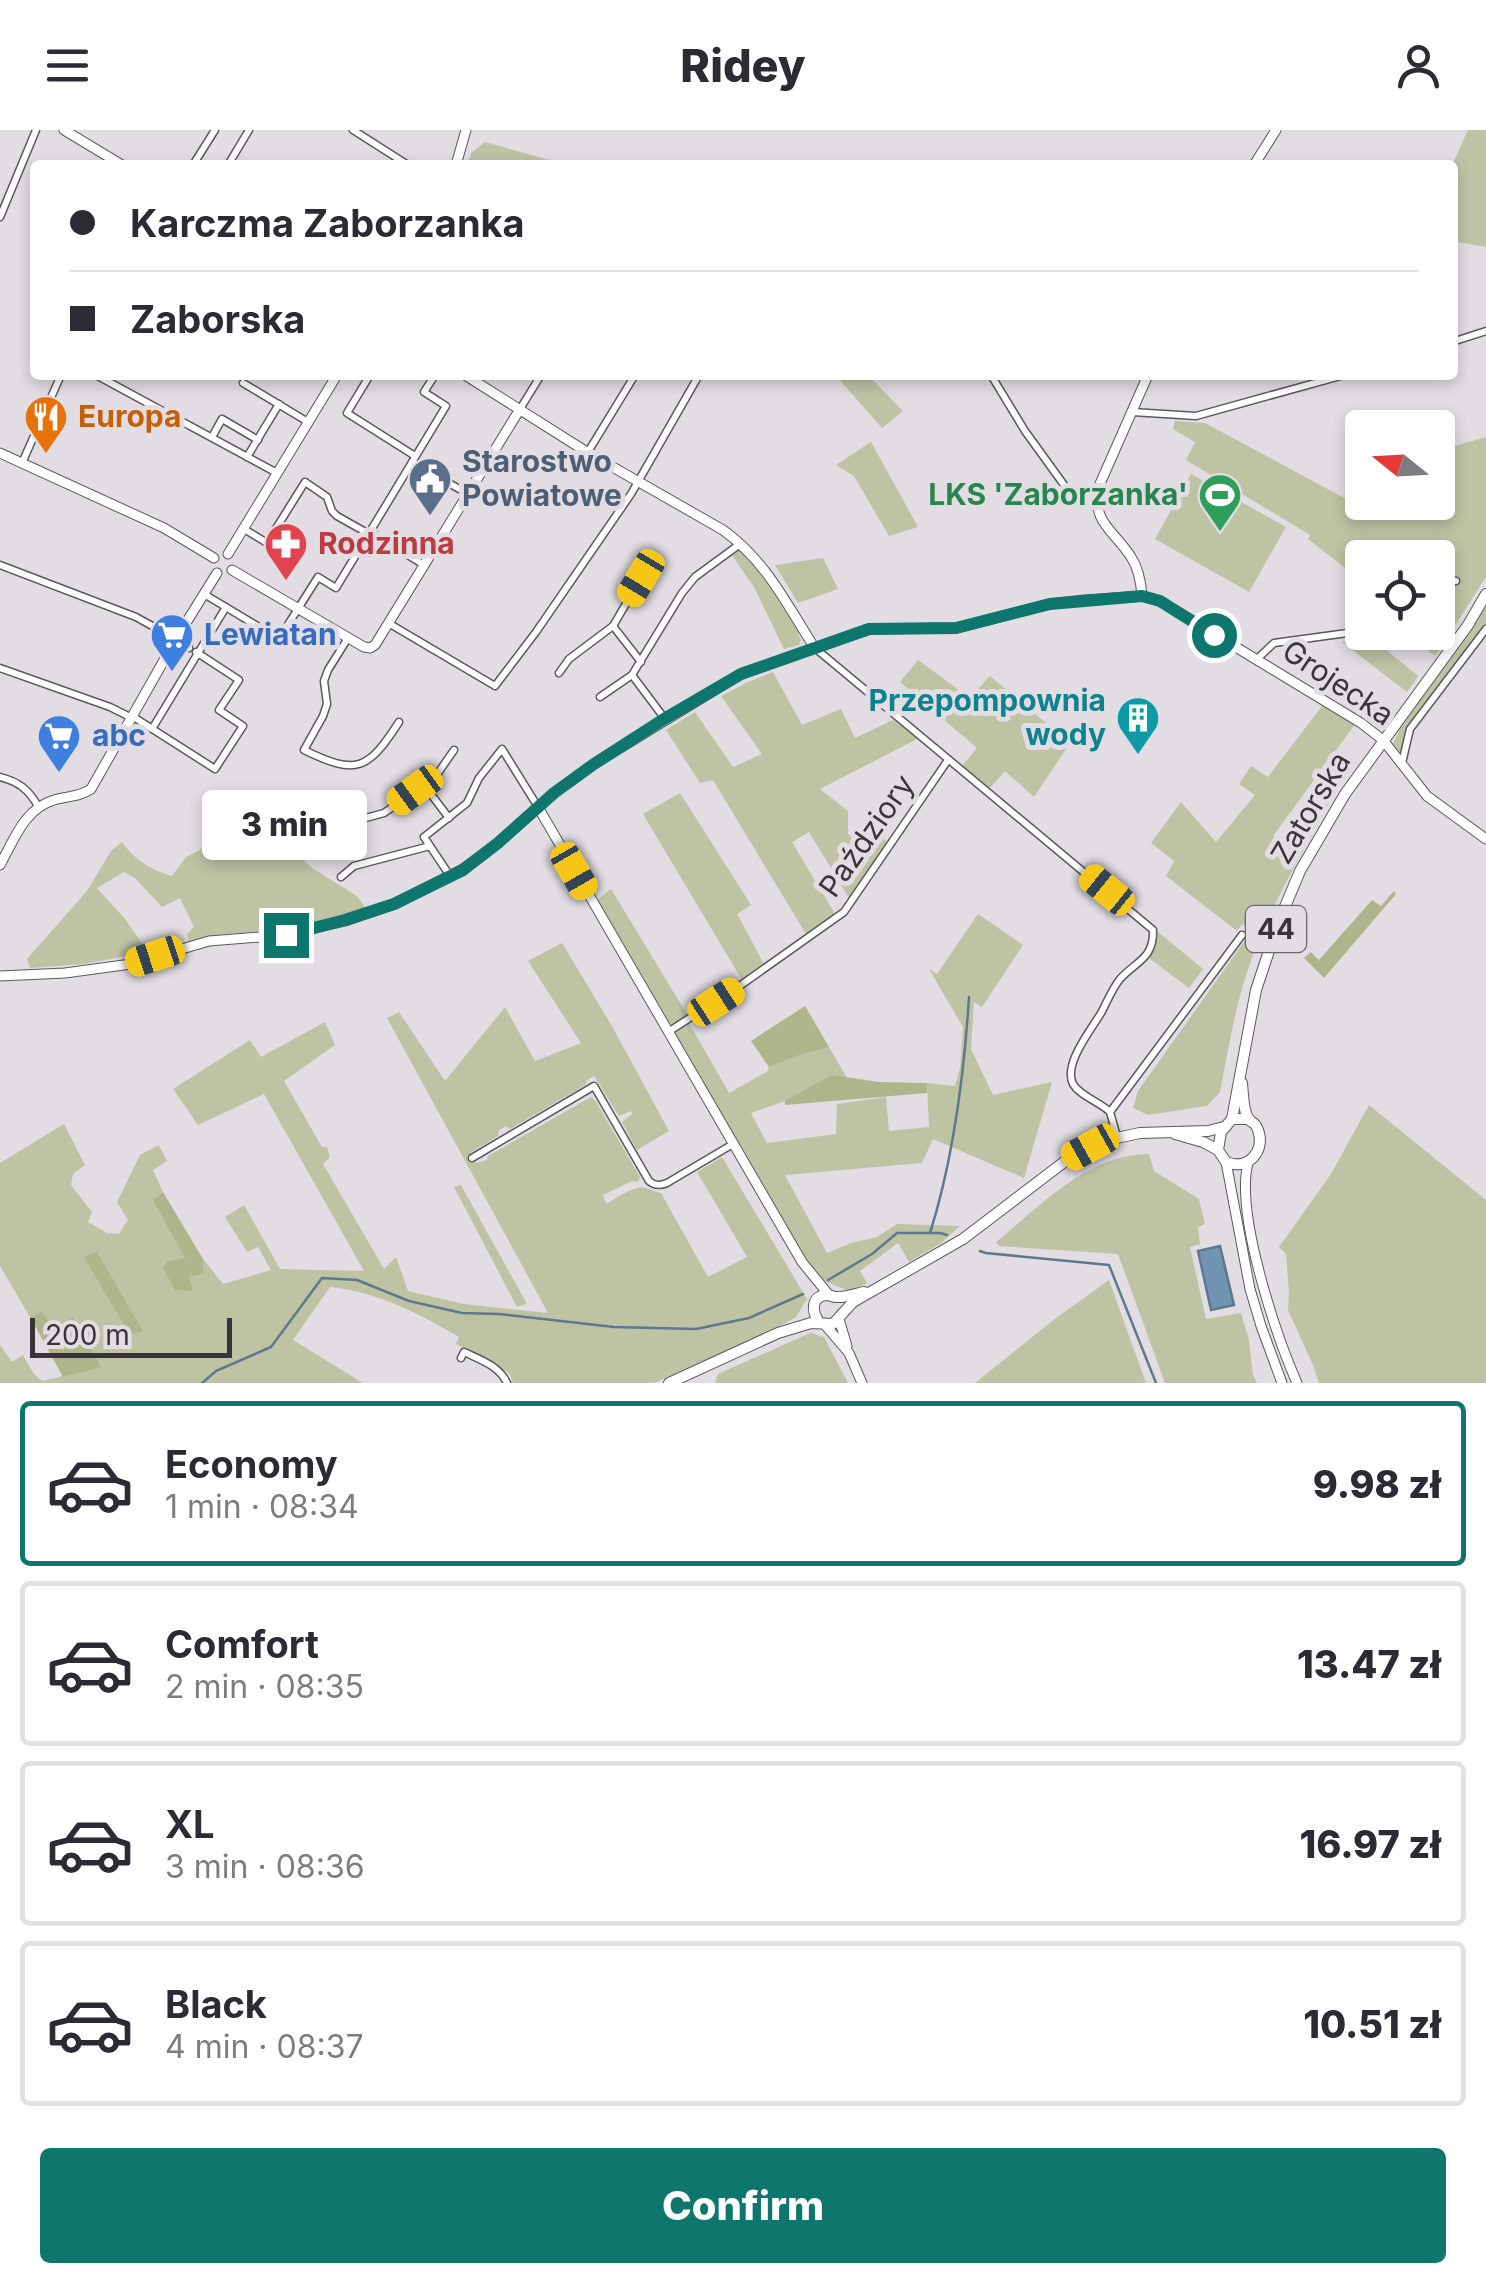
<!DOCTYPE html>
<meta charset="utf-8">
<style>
body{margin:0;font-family:Inter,sans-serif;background:#f7f7f7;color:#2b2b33;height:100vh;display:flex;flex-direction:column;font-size:38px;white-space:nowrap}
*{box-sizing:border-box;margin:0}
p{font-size:32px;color:#7c7c81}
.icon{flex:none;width:55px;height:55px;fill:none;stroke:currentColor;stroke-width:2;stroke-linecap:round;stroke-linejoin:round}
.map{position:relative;height:1253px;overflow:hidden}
.panel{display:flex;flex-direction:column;background:#fff;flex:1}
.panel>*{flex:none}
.guide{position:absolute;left:30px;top:30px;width:1428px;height:220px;border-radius:10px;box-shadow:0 5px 15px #0003;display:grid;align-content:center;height:220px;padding:0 40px;background:#fff}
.needle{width:65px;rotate:288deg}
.fabs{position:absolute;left:1345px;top:280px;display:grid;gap:20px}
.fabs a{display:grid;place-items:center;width:110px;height:110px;border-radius:10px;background:#fff;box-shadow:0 5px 15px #0003;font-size:50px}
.scale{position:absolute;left:30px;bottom:25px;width:202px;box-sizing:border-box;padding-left:10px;border:5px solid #373538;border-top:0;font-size:28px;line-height:35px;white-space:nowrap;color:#373538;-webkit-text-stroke:8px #e1dde3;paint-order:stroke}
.end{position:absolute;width:45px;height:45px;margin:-22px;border:12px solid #0f766e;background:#fff;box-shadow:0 0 0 5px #fff}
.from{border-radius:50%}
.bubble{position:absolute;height:70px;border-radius:10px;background:#fff;box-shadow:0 5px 15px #0003;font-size:32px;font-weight:800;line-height:70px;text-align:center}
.car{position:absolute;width:30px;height:60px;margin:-30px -15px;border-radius:12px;box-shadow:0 0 8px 2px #0007;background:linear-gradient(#f5c518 24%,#345 0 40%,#f5c518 0 76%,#345 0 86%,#f5c518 0)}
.guide b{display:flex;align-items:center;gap:35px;height:95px;font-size:38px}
.guide b+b{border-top:2px solid #e1e1e2}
.guide i{width:25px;height:25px;background:#2b2b33}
ul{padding:18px 0 0;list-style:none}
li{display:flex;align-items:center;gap:30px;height:165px;margin:0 20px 15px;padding:0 20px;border:5px solid #e1e1e2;border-radius:10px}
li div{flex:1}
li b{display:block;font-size:38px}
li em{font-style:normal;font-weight:800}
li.selected{border-color:#0f766e}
li>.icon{width:90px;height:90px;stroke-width:1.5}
.button{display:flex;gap:20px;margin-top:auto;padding:20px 40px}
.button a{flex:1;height:115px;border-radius:10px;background:#0f766e;color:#fff;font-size:40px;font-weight:800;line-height:115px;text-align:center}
header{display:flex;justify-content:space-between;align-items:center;height:130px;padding:0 40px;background:#fff;font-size:45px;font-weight:800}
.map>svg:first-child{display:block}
.green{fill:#bec3a4}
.forest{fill:#afb58a}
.water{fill:#7294b3;stroke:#60788e;stroke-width:2.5}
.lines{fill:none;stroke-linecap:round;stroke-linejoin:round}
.stream{stroke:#60788e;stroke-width:2.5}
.street-casing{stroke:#5c585e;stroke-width:9}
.secondary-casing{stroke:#5c585e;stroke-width:11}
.primary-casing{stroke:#5c585e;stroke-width:12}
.street{stroke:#fff;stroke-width:6}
.secondary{stroke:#fff;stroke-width:9}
.primary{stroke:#fff;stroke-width:10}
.route{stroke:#0f766e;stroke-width:12}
.labels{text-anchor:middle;stroke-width:10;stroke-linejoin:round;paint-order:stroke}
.shield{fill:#e1dde3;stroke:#6a676b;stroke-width:2.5}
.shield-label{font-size:28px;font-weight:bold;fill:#373538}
.food-label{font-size:30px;font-weight:bold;fill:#c56008;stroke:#e1dde3;text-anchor:start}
.service-label{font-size:30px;font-weight:bold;fill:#4e5e75;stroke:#e1dde3;text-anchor:start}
.leisure-label{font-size:30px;font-weight:bold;fill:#27864d;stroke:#e1dde3;text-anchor:end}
.health-label{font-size:30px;font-weight:bold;fill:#be3a42;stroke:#e1dde3;text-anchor:start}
.shop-label{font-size:30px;font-weight:bold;fill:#366cbe;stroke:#e1dde3;text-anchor:start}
.street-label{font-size:30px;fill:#373538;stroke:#e1dde3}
.culture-label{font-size:30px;font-weight:bold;fill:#0d838f;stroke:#e1dde3;text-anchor:end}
</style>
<header><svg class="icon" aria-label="menu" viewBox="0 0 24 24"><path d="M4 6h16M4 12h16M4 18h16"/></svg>Ridey<svg class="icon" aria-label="person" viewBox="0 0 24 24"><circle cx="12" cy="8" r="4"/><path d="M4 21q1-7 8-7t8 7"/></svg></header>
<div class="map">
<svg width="1486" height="1253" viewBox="0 0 1486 1253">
<rect width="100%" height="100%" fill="#e1dde3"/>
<g class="green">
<polygon points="1468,0 1486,0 1486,117 1453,111 1452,35"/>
<polygon points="485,12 553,31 553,35 467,35 471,23"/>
<polygon points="841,245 873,245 871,248 903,281 882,298 838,248"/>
<polygon points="1175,291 1205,293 1374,384 1381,373 1438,372 1438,321 1486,307 1486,447 1436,525 1432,524 1404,503 1438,502 1438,428 1362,428 1362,451 1308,409 1310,405 1186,330 1195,312 1173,299"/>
<polygon points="871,312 918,397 889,406 854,346 836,335"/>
<polygon points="1191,344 1286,397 1249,462 1155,409"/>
<polygon points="741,416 755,431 800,501 798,504 801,510 799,515 784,519 754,457 731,424"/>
<polygon points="823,428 838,459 798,473 775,435"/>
<polygon points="1486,475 1486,494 1406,601 1402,623 1400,624 1393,614 1399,601 1398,599"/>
<polygon points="1368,505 1418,546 1407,562 1342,512"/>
<polygon points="918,530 970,568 990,546 1070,613 1034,667 1005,641 989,659 962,636 977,618 900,552"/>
<polygon points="773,542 802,595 841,579 855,608 893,590 919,608 820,659 848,681 848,704 863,715 874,702 888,712 849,768 809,702 792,712 835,784 806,804 713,650 700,653 666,600 695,582 733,637 762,624 721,566 746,553"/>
<path d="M1325 572 1356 593 1273 706 1293 721 1340 654C1313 704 1283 753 1261 805 1239 855 1230 909 1220 962L1207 976 1148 985 1133 978 1138 961 1251 802 1242 794 1237 801 1166 746 1174 731 1151 713 1181 672 1216 712 1255 665 1239 654 1251 636 1268 647Z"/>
<polygon points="680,663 751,775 737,784 764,834 742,850 643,684"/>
<path d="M221 673 261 693 312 738 357 766 367 780 301 798 216 805 189 812 187 804 194 797 180 768 162 777 135 748 124 742 97 758 125 789 148 822 83 834 30 838 27 829 87 761 111 721 122 712C136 731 150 739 172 746L186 727 200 720 209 705Z"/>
<polygon points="611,759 688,886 674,895 668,892 597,770"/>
<polygon points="978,784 1023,815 982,877 974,872 971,919 993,965 1052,952 1024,1048 933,1009 922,1033 785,1045 827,1123 851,1113 877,1107 897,1094 960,1096 941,1113 909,1132 898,1113 860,1141 867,1153 851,1162 820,1149 784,1094 674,904 689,893 729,963 768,941 769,937 800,925 829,917 847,948 831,946 785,971 751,983 767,1013 836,1004 837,974 886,967 889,1001 929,997 927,953 955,956 960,938 963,897 929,839 937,844"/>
<polygon points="1158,802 1203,839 1189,858 1149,828"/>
<path d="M562 813 613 898 669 1001 637 1020 622 992 632 984 631 981 619 986 594 946 587 950 585 955 510 999 506 996 499 1000 498 1006 470 1023 475 1033 487 1030 488 1026 591 967 595 970 640 1047 638 1052 632 1051 603 1065 606 1074C616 1069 633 1055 645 1058 650 1059 655 1062 661 1063L708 1147 747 1127 697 1042 722 1027 807 1169 796 1187 775 1199 654 1253H513L509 1243 456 1214 459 1207C418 1183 378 1162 330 1157L293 1210 363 1253H0V1215L12 1232 23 1225 34 1244 42 1251 101 1237 51 1197 42 1181 30 1187 0 1136V1033L64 994 85 1035 73 1044 71 1055 92 1082 88 1092 107 1103 119 1104 128 1090 117 1072 140 1025 159 1015 167 1031 153 1040 163 1062 154 1070 185 1128 189 1147 204 1144 203 1129 223 1154 271 1140 258 1117 247 1122 225 1087 244 1075 280 1139 364 1141 264 964 198 995 173 959 250 910 261 927 325 892 335 915 284 951 322 1017H327L330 1027 323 1034 384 1139 396 1127 408 1161 464 1174 548 1183 387 888 399 882 445 951 505 877 535 931 581 913 528 831Z"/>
<polygon points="1369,975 1486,1070 1486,1253 1319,1253 1313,1235 1288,1180 1289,1163 1286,1124 1279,1117 1331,1044"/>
<path d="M1149 1024 1154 1041 1199 1069 1205 1094 1198 1097 1200 1114 1190 1117 1206 1189 1241 1183 1249 1210 1253 1245 1257 1253H1165L1118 1124 999 1116 996 1112C1041 1076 1087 1024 1149 1024Z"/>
<polygon points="461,1055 527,1174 517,1177 454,1057"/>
<polygon points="1109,1150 1146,1253 975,1253 1056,1188"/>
<polygon points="810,1203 824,1207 848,1253 715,1253 718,1244"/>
</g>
<g class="forest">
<polygon points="1394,761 1396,764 1324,848 1304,828 1311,822 1319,830 1372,770 1381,776"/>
<polygon points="805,876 829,917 800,925 769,937 751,911"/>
<polygon points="831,945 879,952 927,953 927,963 785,975 785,971"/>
<polygon points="163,1062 203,1129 204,1144 189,1147 193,1161 175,1160 163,1138 167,1132 185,1128 153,1070"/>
<polygon points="97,1122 143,1201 130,1205 84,1127"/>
<polygon points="42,1181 52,1197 73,1188 101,1237 63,1247 30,1187"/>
</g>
<polygon class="water" points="1220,1116 1234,1175 1211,1180 1198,1121"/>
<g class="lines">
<g class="stream">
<path d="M930 1103C954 1027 964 946 969 867"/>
<polyline points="980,1121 986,1123 1109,1135 1156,1253"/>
<polyline points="828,1150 872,1124 897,1103 940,1103 947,1105"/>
<polyline points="202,1253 216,1241 271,1217 322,1148 357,1150 409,1171 462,1183 499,1184 614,1197 696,1199 749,1188 803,1164"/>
</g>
<g class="street-casing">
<g id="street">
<polyline points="353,0 408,35"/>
<polyline points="193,35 215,0"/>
<polyline points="228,35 249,0"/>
<polyline points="0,87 36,0"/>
<polyline points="1452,212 1486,201"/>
<polyline points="96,245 277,343"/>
<polyline points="370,245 347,283 415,326"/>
<polyline points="991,245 1025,301 1072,366"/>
<polyline points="243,253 308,292"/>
<polyline points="520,279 541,245"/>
<polyline points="1132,282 1196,286 1344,245"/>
<polyline points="212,307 222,289 258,310"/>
<polyline points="588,322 635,245"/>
<polyline points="247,327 279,274"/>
<polyline points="412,332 468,364"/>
<polyline points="22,333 61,245"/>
<polyline points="244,399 267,413 305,352 327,367 332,381 337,386 369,404"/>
<polyline points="371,402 424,435"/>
<polyline points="0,435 136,487 154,497"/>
<polyline points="1438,447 1456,451"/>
<polyline points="204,464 279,509 318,447 336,458 446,276 424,262 435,245"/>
<polyline points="390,494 495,556 536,502 631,364 699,245"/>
<polyline points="613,496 641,532"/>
<polyline points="163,502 189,518"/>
<path d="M348 508 328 540 324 551 327 574 323 586 304 620C357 646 368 640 399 592"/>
<path d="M815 518 1153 800C1154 829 1136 831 1120 849 1112 859 1107 872 1101 883 1091 900 1063 934 1073 954 1080 966 1100 972 1110 982"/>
<polyline points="1257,529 1274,513 1362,501"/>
<polyline points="0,538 110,577 132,588"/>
<polyline points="559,543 569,529 613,496 641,448"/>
<polyline points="632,545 665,589"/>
<polyline points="600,567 632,545 682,463 695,447 740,414"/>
<polyline points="132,586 215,639 243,596 219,580 239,550 196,522"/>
<polyline points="152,599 226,477"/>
<polyline points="1402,633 1410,599 1486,499"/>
<path d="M0 647C19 652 28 659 38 676"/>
<polyline points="427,659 449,688"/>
<polyline points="299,715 333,697 384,683 423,656 427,659 454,620"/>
<polyline points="430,716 450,746"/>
<polyline points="341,747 354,736 430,716 424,707 467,673 479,648 502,619 538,677"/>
<polyline points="668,902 741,855 844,782 948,630"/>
<polyline points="1117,1007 1110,982 1242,805"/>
<path d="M472 1028 594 956 649 1051C655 1056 660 1056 667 1053L733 1014"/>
<path d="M461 1228 464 1222C481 1230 499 1236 507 1253"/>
</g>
</g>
<g class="secondary-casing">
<g id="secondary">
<polyline points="64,0 122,35"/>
<polyline points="456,35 466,0"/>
<polyline points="1254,35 1276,0"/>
<path d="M465 245 590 324 723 400C766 431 786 473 814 517"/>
<polyline points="0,323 164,398 214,428"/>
<polyline points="228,424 337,245"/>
<polyline points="232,440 364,517 370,518 375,515 520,279"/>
<path d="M1142 466C1141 452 1139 439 1131 427 1114 400 1091 393 1099 356L1148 245"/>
<polyline points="538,677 802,1132 829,1165"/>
<path d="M0 735C14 710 24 679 54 670 68 666 79 667 91 659L176 509 217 443"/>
<polyline points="0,846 65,843 131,834 209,811 286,805 345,791 395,774 463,739 498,713 554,663 594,634 741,544 869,499 957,498 1049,474 1084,470 1142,466 1160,471 1361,593 1383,610 1427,666 1486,709"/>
<polyline points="1226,1032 1250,1159 1261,1196 1282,1253"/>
<path d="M1248 1033C1235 1084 1276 1205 1297 1253"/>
<polyline points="839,1189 847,1216"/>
<polyline points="825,1195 849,1223 862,1253"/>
</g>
</g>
<g class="primary-casing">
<g id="primary">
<path d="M1242 953C1243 963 1243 977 1247 986 1253 997 1253 988 1258 1000 1266 1021 1248 1041 1226 1032L1218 1020 1221 1002 1232 989H1249"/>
<polyline points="1232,989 1256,860 1279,791 1300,741 1345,664 1468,495 1486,464"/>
<polyline points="1175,1004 1203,1012 1218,1020"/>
<path d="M819 1192C812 1182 810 1166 827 1165 830 1165 833 1167 836 1167 845 1168 855 1164 864 1162"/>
<polyline points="669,1253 778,1203 811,1193 833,1194 853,1172 963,1109 1068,1029 1090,1017 1107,1010 1140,1003 1208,1001 1224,997"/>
</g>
</g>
<use href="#street" class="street"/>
<use href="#secondary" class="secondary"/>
<use href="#primary" class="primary"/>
</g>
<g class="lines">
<polyline class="route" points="286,805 345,790 394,774 463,740 498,713 554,663 594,634 664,589 741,544 869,499 956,498 1050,474 1142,466 1160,471 1214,505"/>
</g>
<defs>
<g id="restaurant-pin" transform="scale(2.25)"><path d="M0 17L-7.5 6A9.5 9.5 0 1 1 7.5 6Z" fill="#e8710a" stroke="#e1dde3"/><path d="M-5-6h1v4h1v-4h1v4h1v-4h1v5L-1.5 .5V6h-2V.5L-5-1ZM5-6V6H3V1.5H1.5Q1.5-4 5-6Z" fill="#fff"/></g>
<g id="civic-pin" transform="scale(2.25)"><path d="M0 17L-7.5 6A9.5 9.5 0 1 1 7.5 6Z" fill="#5c6f8a" stroke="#e1dde3"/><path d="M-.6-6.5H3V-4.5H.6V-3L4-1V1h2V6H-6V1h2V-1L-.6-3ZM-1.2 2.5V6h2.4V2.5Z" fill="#fff"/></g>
<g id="stadium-pin" transform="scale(2.25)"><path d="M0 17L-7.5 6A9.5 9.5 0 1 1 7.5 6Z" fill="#2e9e5b" stroke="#e1dde3"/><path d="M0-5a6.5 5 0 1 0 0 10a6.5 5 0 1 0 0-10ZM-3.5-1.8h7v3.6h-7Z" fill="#fff"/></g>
<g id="pharmacy-pin" transform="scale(2.25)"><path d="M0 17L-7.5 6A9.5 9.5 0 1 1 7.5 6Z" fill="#e0444e" stroke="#e1dde3"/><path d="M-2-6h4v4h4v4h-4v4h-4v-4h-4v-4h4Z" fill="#fff"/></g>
<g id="supermarket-pin" transform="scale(2.25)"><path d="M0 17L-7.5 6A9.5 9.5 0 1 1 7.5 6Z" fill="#3f7fe0" stroke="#e1dde3"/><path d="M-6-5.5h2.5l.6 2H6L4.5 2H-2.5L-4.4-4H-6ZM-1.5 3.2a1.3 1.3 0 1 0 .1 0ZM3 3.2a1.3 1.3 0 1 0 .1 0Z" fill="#fff"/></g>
<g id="building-pin" transform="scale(2.25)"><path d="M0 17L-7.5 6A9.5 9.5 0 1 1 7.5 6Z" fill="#0f9aa8" stroke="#e1dde3"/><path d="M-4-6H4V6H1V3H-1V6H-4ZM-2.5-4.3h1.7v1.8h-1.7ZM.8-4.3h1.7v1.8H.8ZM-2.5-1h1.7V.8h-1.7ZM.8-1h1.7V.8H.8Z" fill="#fff"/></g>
</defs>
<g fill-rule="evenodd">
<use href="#restaurant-pin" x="46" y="287"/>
<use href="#civic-pin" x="430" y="349"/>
<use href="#stadium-pin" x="1220" y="365"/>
<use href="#pharmacy-pin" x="286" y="414"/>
<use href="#supermarket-pin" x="172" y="505"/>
<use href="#building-pin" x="1138" y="588"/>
<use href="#supermarket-pin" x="59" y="606"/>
</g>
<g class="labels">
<rect class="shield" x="1246" y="776" width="60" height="46" rx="8"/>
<g class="shield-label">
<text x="1276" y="809">44</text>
</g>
<g class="food-label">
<text x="78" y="297">Europa</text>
</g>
<g class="service-label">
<text x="462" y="342">Starostwo<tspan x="462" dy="34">Powiatowe</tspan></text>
</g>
<g class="leisure-label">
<text x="1188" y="375">LKS 'Zaborzanka'</text>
</g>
<g class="health-label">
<text x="318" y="424">Rodzinna</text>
</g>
<g class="shop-label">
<text x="204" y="515">Lewiatan</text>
<text x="92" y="616">abc</text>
</g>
<g class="street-label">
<text transform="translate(1338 553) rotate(34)" y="10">Grojecka</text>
<text transform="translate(1311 678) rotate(-59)" y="10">Zatorska</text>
<text transform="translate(867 706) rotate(-55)" y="10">Paździory</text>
</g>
<g class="culture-label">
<text x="1106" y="581">Przepompownia<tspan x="1106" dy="34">wody</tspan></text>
</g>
</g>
</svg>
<div class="fabs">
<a><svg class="needle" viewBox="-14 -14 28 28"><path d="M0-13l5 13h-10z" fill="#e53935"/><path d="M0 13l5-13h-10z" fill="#7c7c81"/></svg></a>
<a><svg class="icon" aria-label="locate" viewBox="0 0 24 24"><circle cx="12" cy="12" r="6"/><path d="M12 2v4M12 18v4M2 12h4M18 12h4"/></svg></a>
</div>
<div class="scale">200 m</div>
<i class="end from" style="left:1214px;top:505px"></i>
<i class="end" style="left:286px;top:805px"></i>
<div class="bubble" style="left:202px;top:660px;width:165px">3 min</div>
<i class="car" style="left:641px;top:448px;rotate:211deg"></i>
<i class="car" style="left:415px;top:660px;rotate:234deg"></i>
<i class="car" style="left:574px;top:741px;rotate:150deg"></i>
<i class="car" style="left:1107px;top:760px;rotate:309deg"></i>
<i class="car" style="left:155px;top:826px;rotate:252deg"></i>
<i class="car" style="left:716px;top:872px;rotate:57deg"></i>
<i class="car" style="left:1090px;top:1017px;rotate:241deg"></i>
<div class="guide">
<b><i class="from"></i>Karczma Zaborzanka</b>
<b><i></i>Zaborska</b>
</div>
</div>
<section class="panel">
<ul>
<li class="selected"><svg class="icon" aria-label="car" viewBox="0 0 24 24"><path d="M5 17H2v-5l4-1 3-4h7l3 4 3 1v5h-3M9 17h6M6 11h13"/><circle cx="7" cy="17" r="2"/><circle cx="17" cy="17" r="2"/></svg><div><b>Economy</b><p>1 min · 08:34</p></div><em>9.98 zł</em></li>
<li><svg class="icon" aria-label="car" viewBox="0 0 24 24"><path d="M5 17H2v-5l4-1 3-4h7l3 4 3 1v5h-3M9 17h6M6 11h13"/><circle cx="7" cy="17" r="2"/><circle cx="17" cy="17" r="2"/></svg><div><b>Comfort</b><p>2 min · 08:35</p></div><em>13.47 zł</em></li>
<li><svg class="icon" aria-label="car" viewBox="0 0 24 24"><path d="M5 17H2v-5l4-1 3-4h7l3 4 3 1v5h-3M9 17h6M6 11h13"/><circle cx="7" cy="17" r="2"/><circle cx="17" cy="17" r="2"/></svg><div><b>XL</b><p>3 min · 08:36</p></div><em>16.97 zł</em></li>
<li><svg class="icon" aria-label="car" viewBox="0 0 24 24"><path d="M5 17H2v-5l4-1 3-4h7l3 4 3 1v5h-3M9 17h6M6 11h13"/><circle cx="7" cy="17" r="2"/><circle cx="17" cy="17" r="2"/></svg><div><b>Black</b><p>4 min · 08:37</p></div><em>10.51 zł</em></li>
</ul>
<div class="button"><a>Confirm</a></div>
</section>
